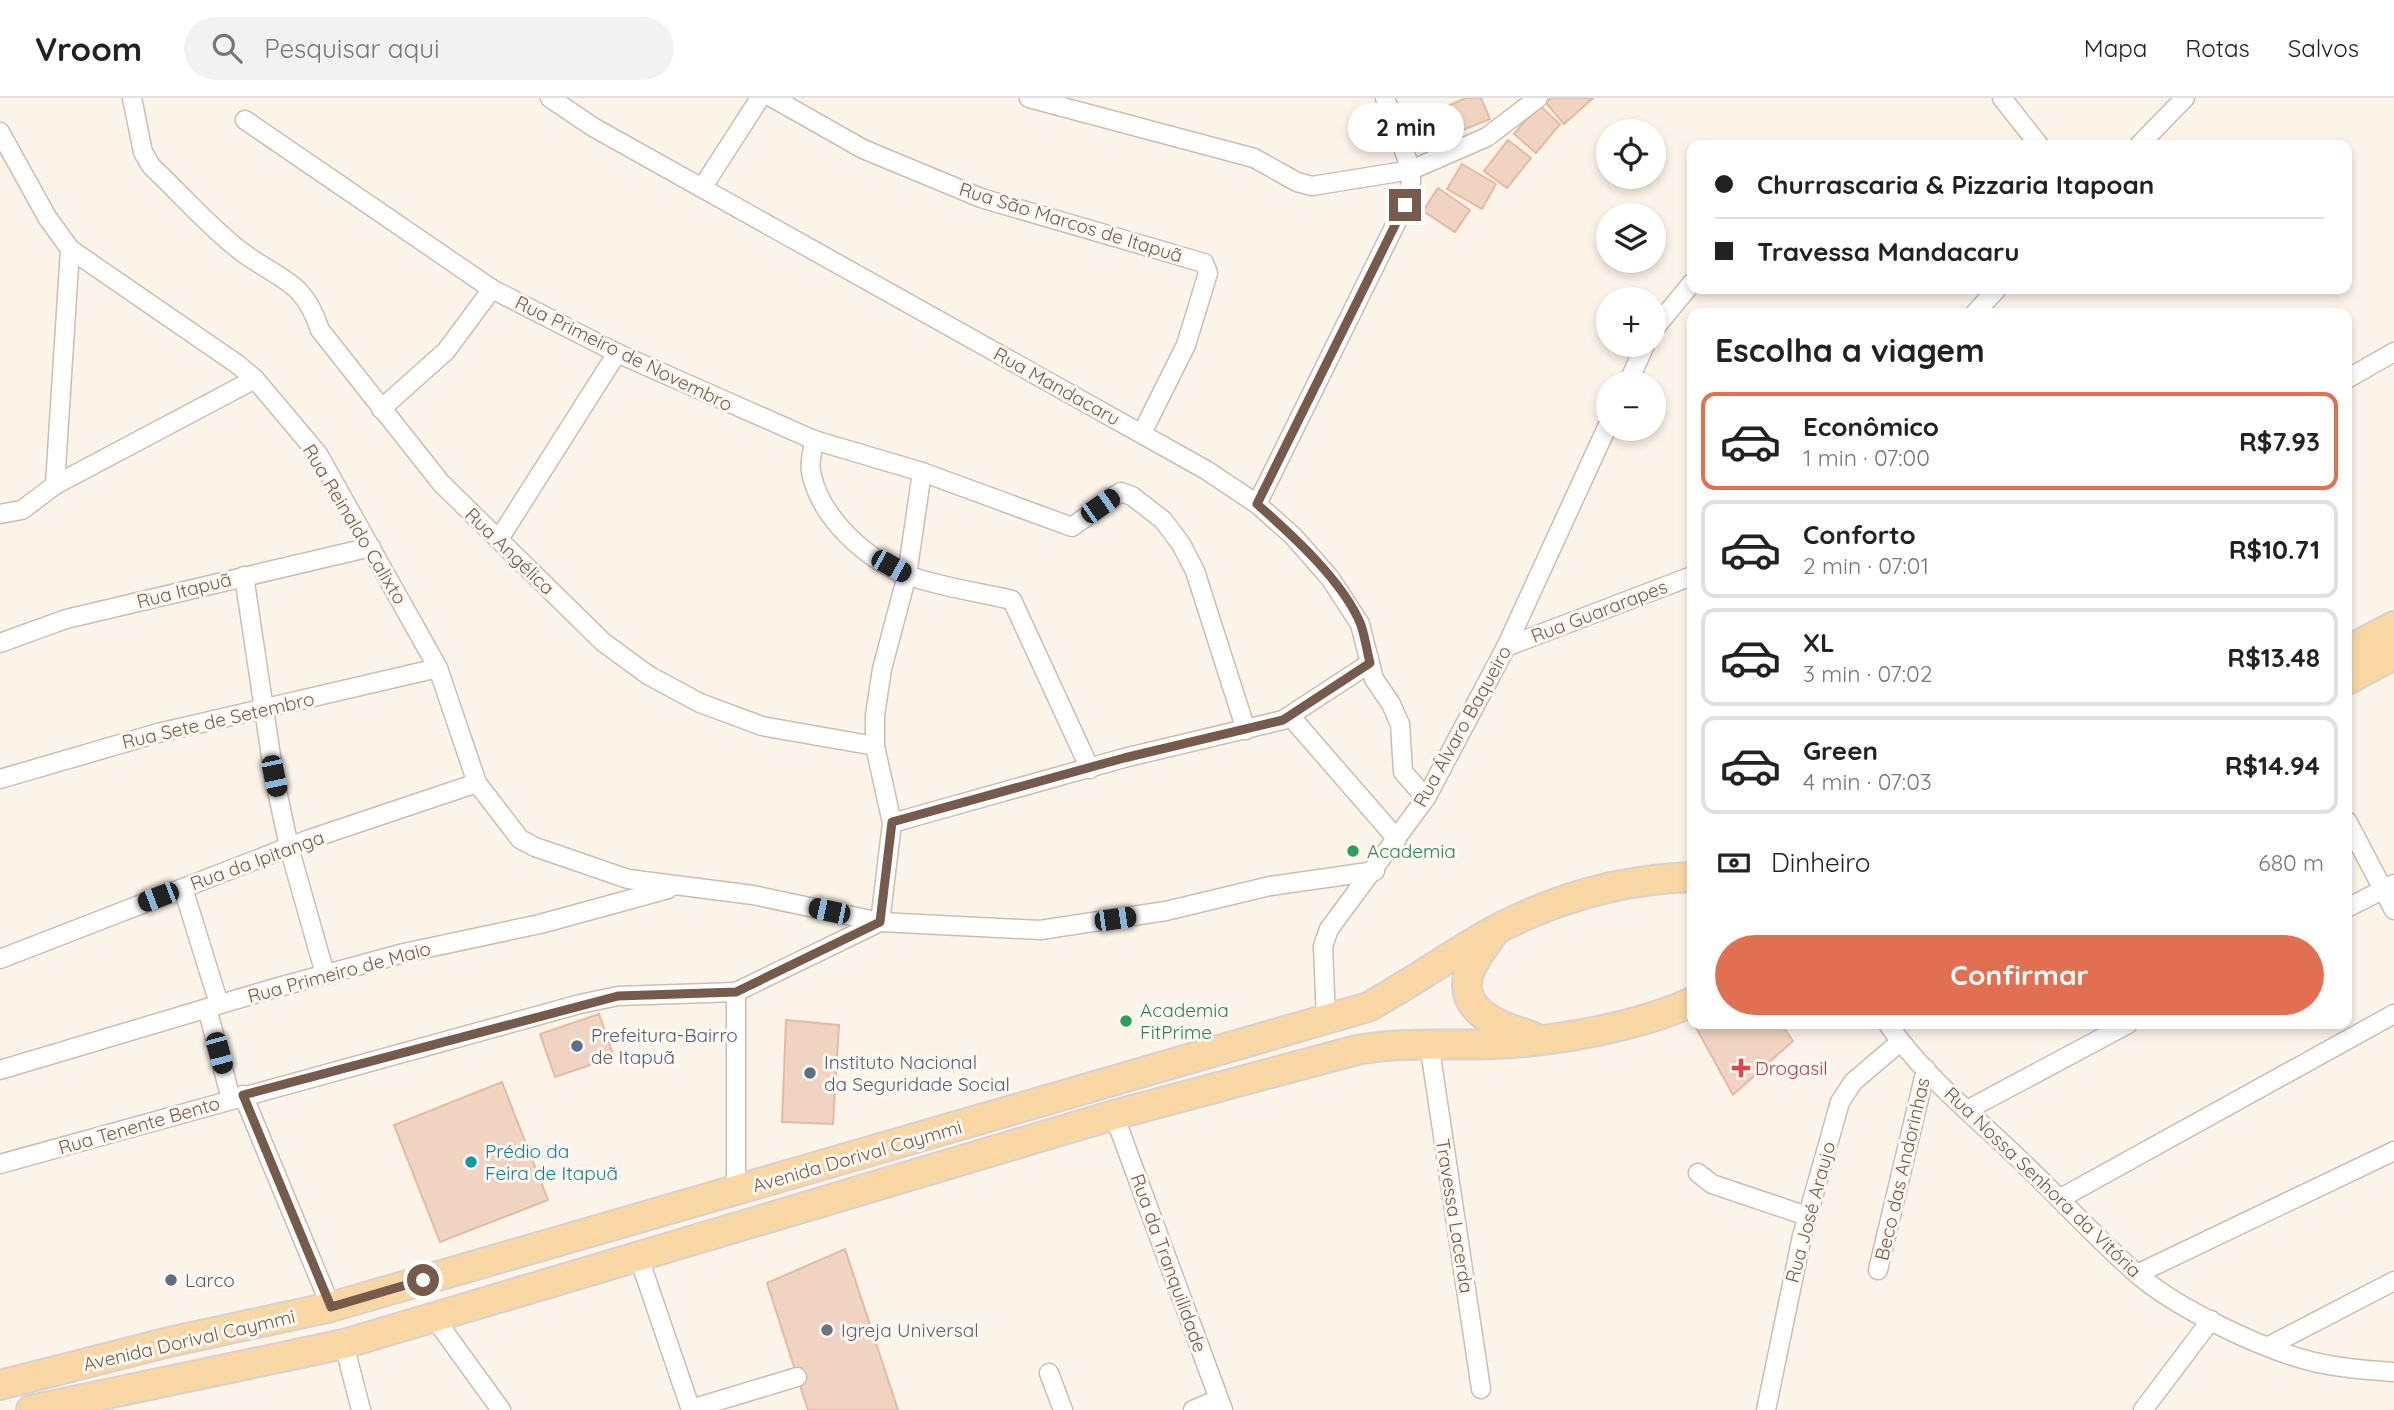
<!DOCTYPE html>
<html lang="pt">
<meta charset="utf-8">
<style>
body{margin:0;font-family:Quicksand,sans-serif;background:#f2f2f2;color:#222;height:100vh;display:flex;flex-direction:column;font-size:26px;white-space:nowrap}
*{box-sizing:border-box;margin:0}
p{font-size:23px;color:#767676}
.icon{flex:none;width:38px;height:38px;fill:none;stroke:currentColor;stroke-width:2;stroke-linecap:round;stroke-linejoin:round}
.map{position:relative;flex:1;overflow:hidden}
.panel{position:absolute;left:1687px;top:210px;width:665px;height:721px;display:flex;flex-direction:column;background:#fff;border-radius:14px;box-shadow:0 4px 10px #0003}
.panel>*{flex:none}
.banner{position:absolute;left:1687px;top:42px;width:665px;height:154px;border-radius:14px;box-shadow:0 4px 10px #0003;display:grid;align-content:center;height:154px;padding:0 28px;background:#fff}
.tools{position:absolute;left:1596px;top:21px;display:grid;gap:14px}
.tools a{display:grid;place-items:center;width:70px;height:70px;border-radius:50%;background:#fff;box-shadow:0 4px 10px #0003;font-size:35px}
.end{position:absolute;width:32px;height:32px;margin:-16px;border:9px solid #765b4d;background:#fff;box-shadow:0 0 0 4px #fff}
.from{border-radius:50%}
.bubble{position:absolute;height:49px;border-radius:24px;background:#fff;box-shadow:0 4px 10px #0003;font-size:23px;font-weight:700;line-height:49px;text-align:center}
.car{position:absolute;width:21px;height:42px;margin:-21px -10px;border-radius:9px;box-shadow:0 0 5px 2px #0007;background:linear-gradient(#222 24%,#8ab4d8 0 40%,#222 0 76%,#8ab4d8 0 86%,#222 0)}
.banner b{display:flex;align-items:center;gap:24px;height:66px;font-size:26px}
.banner b+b{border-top:2px solid #e0e0e0}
.banner i{width:18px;height:18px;background:#222}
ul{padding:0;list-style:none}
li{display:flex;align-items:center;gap:21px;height:98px;margin:0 14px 10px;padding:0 14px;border:4px solid #e0e0e0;border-radius:14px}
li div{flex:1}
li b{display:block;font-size:26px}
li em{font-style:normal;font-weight:700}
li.selected{border-color:#e17053}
li>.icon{width:63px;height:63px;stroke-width:1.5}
h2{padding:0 28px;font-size:32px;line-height:84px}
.pay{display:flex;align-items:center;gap:18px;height:77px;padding:0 28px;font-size:26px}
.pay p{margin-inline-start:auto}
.primary-button{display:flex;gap:14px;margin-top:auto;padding:14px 28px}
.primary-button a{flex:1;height:80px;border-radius:42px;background:#e17053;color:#fff;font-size:28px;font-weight:700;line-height:80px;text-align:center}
header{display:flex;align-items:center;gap:42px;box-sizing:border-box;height:98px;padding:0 35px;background:#fff;border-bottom:2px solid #e0e0e0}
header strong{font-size:33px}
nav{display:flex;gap:38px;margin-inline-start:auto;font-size:24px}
.search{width:490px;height:63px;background:#f2f2f2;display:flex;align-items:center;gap:18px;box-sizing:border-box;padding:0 24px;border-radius:38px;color:#767676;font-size:26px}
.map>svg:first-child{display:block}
.building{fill:#f0d3c1;stroke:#e3baa2;stroke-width:2}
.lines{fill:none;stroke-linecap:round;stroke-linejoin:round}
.street-casing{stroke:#cebcaf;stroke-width:21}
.primary-casing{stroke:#d9d1cd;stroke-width:32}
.street{stroke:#fff;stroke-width:18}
.primary{stroke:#f8d7a4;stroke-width:28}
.route{stroke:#765b4d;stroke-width:9}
.leisure-dot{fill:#2e9e5b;stroke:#fef8f0;stroke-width:2.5}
.service-dot{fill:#5c6f8a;stroke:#fef8f0;stroke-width:2.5}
.health-dot{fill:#e0444e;stroke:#fef8f0;stroke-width:2.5}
.culture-dot{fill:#0f9aa8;stroke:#fef8f0;stroke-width:2.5}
.worship-dot{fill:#6b7280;stroke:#fef8f0;stroke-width:2.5}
.labels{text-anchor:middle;stroke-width:6;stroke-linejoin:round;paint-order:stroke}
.street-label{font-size:19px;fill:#765b4d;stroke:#fef8f0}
.leisure-label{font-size:19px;fill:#27864d;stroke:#fef8f0;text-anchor:start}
.service-label{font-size:19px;fill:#4e5e75;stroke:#fef8f0;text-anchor:start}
.health-label{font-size:19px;fill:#be3a42;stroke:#fef8f0;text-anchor:start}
.culture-label{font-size:19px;fill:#0d838f;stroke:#fef8f0;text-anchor:start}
.worship-label{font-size:19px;fill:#5b616d;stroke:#fef8f0;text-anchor:start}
</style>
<header>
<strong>Vroom</strong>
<div class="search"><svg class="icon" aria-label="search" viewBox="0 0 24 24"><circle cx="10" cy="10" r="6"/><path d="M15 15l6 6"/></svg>Pesquisar aqui</div>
<nav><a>Mapa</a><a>Rotas</a><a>Salvos</a></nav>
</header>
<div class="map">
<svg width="2394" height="1312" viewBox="0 0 2394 1312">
<rect width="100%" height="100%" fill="#fcf4e9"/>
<g class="building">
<polygon points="1466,0 1481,0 1490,21 1456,35 1445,9"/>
<polygon points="1551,0 1593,0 1564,26 1546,5"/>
<polygon points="1539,7 1560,26 1536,55 1514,36"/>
<polygon points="1443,12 1452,39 1419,50 1410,23"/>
<polygon points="1508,42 1531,60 1507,90 1484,73"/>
<polygon points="1462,66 1496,86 1482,111 1447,91"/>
<polygon points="1438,90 1470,112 1455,134 1423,113"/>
<polygon points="599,916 614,959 555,979 540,936"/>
<polygon points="786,922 839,927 833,1026 782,1024"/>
<polygon points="1699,926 1781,926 1793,943 1733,997 1695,928"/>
<polygon points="502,984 548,1102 440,1144 394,1027"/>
<polygon points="845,1151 898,1312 808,1312 767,1185"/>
</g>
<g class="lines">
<g class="street-casing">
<g id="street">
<path d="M132 0 143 54 151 68C180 95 211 131 242 154 281 183 303 181 320 232L441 385 603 544 648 577 700 605 762 628 875 648"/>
<polyline points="550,0 593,29 1206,372 1257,406 1293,438 1330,480 1360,526 1374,581 1391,606 1400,626 1403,674 1426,700"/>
<polyline points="773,0 863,51 981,100 1204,165 1208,175 1186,247 1142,335"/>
<polyline points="1029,0 1254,60 1297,84 1312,88 1411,72 1487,39 1538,0"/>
<polyline points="2002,0 2039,47"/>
<polyline points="245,22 492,191 617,255 814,342 922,374 1072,429 1116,397 1121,394 1132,398 1163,422 1181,446 1195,473 1246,632"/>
<polyline points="0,34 47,119 70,151 237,266 255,281 318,356 438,570 477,685 520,741 535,749 628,781 753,797 880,824 1040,832 1166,813 1270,788 1375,773"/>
<polyline points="2139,47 2185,0"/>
<polyline points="702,90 760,0"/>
<polyline points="1975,215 1997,191"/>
<polyline points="1654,231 1692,185"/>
<polyline points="2347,281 2394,254"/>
<polyline points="1628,285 1645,247"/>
<polyline points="381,311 446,253 492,191"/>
<path d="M814 342C813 352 809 365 811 374 820 420 866 461 907 477 940 489 978 494 1012 502L1090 671"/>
<polyline points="55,387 70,151"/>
<polyline points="1257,406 1405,107 1411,84 1411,72 1385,0"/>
<polyline points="0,416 22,412 55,387 255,281"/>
<polyline points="499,441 617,255"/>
<polyline points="244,478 274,678 289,749 325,876"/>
<polyline points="0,545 66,521 371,449"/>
<polyline points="1506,549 1692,478"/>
<polyline points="1291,619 1397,741"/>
<polyline points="0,681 158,635 438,570"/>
<polyline points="2347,723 2394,812"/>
<polyline points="892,725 1124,660 1283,622 1370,565"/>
<polyline points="183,790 219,906"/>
<polyline points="2347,810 2394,786"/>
<polyline points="880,824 892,725 875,648 875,617 882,571 907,477 922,374"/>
<polyline points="0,861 307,742 477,685"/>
<polyline points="736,894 736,1093"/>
<polyline points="207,910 231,1001"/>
<polyline points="1326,921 1323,848 1329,831 1426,700 1506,549 1608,327"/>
<path d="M1888 926C1922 976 1973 1017 2017 1059 2057 1097 2094 1138 2135 1174 2174 1209 2259 1250 2310 1263 2338 1270 2365 1272 2394 1274"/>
<polyline points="1429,945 1481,1291"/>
<polyline points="0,972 268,892 404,855 540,826 668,791"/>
<polyline points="243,997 331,1209"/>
<polyline points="1967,1012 2128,926"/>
<polyline points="1114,1017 1223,1312"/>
<polyline points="0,1066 580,906 618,898 736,894 880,824"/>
<polyline points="1698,1075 1712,1086 1807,1118"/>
<polyline points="2061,1100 2394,916"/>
<polyline points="639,1160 691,1312"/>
<polyline points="1878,1172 1926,971"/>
<polyline points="2137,1176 2394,1053"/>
<polyline points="435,1221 501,1312"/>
<polyline points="344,1246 361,1312"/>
<polyline points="2269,1248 2394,1183"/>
<polyline points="1049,1275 1063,1312"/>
<polyline points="691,1311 797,1279"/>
<polyline points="1193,1312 1219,1301"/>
<polyline points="1766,1312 1802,1138 1840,1004 1853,984 1900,944"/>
<polyline points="2143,1312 2211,1222"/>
</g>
</g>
<g class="primary-casing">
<g id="primary">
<polyline points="2347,553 2394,528"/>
<polyline points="2347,582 2394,557"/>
<path d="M1492 837C1483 851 1467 869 1467 886 1466 918 1508 931 1532 938"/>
<path d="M0 1287 169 1244 331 1209 1368 909C1412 885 1453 855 1497 831 1557 800 1624 781 1692 779"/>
<path d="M31 1312 344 1246 1114 1017 1353 953C1400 943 1445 948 1493 946 1554 944 1637 929 1692 904"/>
</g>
</g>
<use href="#street" class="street"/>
<use href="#primary" class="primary"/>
</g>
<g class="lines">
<path class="route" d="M423 1182 331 1209 243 997 618 898 736 894 880 824 892 724 1124 660 1283 622 1370 565C1367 553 1365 539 1361 527 1344 484 1292 437 1257 406L1405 107"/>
</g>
<g class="leisure-dot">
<circle cx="1353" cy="753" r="7"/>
<circle cx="1126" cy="923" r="7"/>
</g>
<g class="service-dot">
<circle cx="577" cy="948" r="7"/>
<circle cx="810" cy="975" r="7"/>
<circle cx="171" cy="1182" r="7"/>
</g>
<path class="health-dot" d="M1737.5 959.5h7v7h7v7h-7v7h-7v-7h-7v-7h7z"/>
<circle class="culture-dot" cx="471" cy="1064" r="7"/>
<circle class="worship-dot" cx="827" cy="1232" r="7"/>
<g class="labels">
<g class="street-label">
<text transform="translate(1071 124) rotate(17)" y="7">Rua São Marcos de Itapuã</text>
<text transform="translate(624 255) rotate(26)" y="7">Rua Primeiro de Novembro</text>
<text transform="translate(1057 288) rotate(29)" y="7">Rua Mandacaru</text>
<text transform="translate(355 426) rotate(59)" y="7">Rua Reinaldo Calixto</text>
<text transform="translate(510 453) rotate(44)" y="7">Rua Angélica</text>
<text transform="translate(184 492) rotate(-14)" y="7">Rua Itapuã</text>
<text transform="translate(1599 513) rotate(-21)" y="7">Rua Guararapes</text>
<text transform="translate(218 622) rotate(-13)" y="7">Rua Sete de Setembro</text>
<text transform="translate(1462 628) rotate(-61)" y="7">Rua Álvaro Baqueiro</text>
<text transform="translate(257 762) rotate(-20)" y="7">Rua da Ipitanga</text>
<text transform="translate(339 874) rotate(-15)" y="7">Rua Primeiro de Maio</text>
<text transform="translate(139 1027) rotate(-16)" y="7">Rua Tenente Bento</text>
<text transform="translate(857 1058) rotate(-16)" y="7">Avenida Dorival Caymmi</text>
<text transform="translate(1902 1071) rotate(-77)" y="7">Beco das Andorinhas</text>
<text transform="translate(2043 1084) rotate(44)" y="7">Rua Nossa Senhora da Vitória</text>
<text transform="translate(1810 1114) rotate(-75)" y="7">Rua José Araujo</text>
<text transform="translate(1455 1118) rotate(81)" y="7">Travessa Lacerda</text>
<text transform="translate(1169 1165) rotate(70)" y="7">Rua da Tranquilidade</text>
<text transform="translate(189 1242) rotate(-13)" y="7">Avenida Dorival Caymmi</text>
</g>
<g class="leisure-label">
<text x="1367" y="760">Academia</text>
<text x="1140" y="919">Academia<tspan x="1140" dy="22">FitPrime</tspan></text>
</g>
<g class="service-label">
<text x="591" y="944">Prefeitura-Bairro<tspan x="591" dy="22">de Itapuã</tspan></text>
<text x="824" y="971">Instituto Nacional<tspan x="824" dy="22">da Seguridade Social</tspan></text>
<text x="185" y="1189">Larco</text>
</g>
<g class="health-label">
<text x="1755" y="977">Drogasil</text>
</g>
<g class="culture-label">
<text x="485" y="1060">Prédio da<tspan x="485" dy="22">Feira de Itapuã</tspan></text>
</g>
<g class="worship-label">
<text x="841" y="1239">Igreja Universal</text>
</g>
</g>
</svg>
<div class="tools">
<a><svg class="icon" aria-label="locate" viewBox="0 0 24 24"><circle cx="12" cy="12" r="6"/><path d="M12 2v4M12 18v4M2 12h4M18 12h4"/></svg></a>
<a><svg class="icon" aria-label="layers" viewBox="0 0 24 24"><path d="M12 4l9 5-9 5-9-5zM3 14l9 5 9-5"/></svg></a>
<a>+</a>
<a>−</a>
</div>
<i class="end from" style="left:423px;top:1182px"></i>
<i class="end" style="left:1405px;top:107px"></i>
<div class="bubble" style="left:1348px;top:5px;width:116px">2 min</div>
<i class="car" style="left:1100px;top:408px;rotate:55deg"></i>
<i class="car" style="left:891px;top:468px;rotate:119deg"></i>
<i class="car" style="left:274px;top:678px;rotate:168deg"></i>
<i class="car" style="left:158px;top:799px;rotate:249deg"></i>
<i class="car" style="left:829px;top:813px;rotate:282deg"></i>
<i class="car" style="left:1115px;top:821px;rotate:82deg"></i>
<i class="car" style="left:219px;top:955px;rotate:165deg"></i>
<div class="banner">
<b><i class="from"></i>Churrascaria &amp; Pizzaria Itapoan</b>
<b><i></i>Travessa Mandacaru</b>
</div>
<section class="panel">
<h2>Escolha a viagem</h2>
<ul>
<li class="selected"><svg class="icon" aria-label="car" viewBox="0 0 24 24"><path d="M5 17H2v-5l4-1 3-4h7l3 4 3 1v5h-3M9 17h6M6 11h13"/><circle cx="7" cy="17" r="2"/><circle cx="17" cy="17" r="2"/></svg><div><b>Econômico</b><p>1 min · 07:00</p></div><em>R$7.93</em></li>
<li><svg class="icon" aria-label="car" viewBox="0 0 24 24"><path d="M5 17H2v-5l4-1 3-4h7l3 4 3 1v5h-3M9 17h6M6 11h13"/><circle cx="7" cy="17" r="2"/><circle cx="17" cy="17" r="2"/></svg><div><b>Conforto</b><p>2 min · 07:01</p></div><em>R$10.71</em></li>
<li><svg class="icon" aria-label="car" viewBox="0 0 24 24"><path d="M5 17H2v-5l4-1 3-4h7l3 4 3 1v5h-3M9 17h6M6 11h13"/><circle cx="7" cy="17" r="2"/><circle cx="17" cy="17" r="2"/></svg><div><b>XL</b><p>3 min · 07:02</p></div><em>R$13.48</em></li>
<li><svg class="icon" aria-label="car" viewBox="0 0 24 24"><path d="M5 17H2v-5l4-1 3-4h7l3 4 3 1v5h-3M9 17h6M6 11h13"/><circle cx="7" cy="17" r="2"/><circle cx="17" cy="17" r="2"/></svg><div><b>Green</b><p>4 min · 07:03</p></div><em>R$14.94</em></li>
</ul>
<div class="pay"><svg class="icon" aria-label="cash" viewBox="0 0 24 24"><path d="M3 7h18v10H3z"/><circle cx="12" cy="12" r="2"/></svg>Dinheiro<p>680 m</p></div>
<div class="primary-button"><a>Confirmar</a></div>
</section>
</div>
